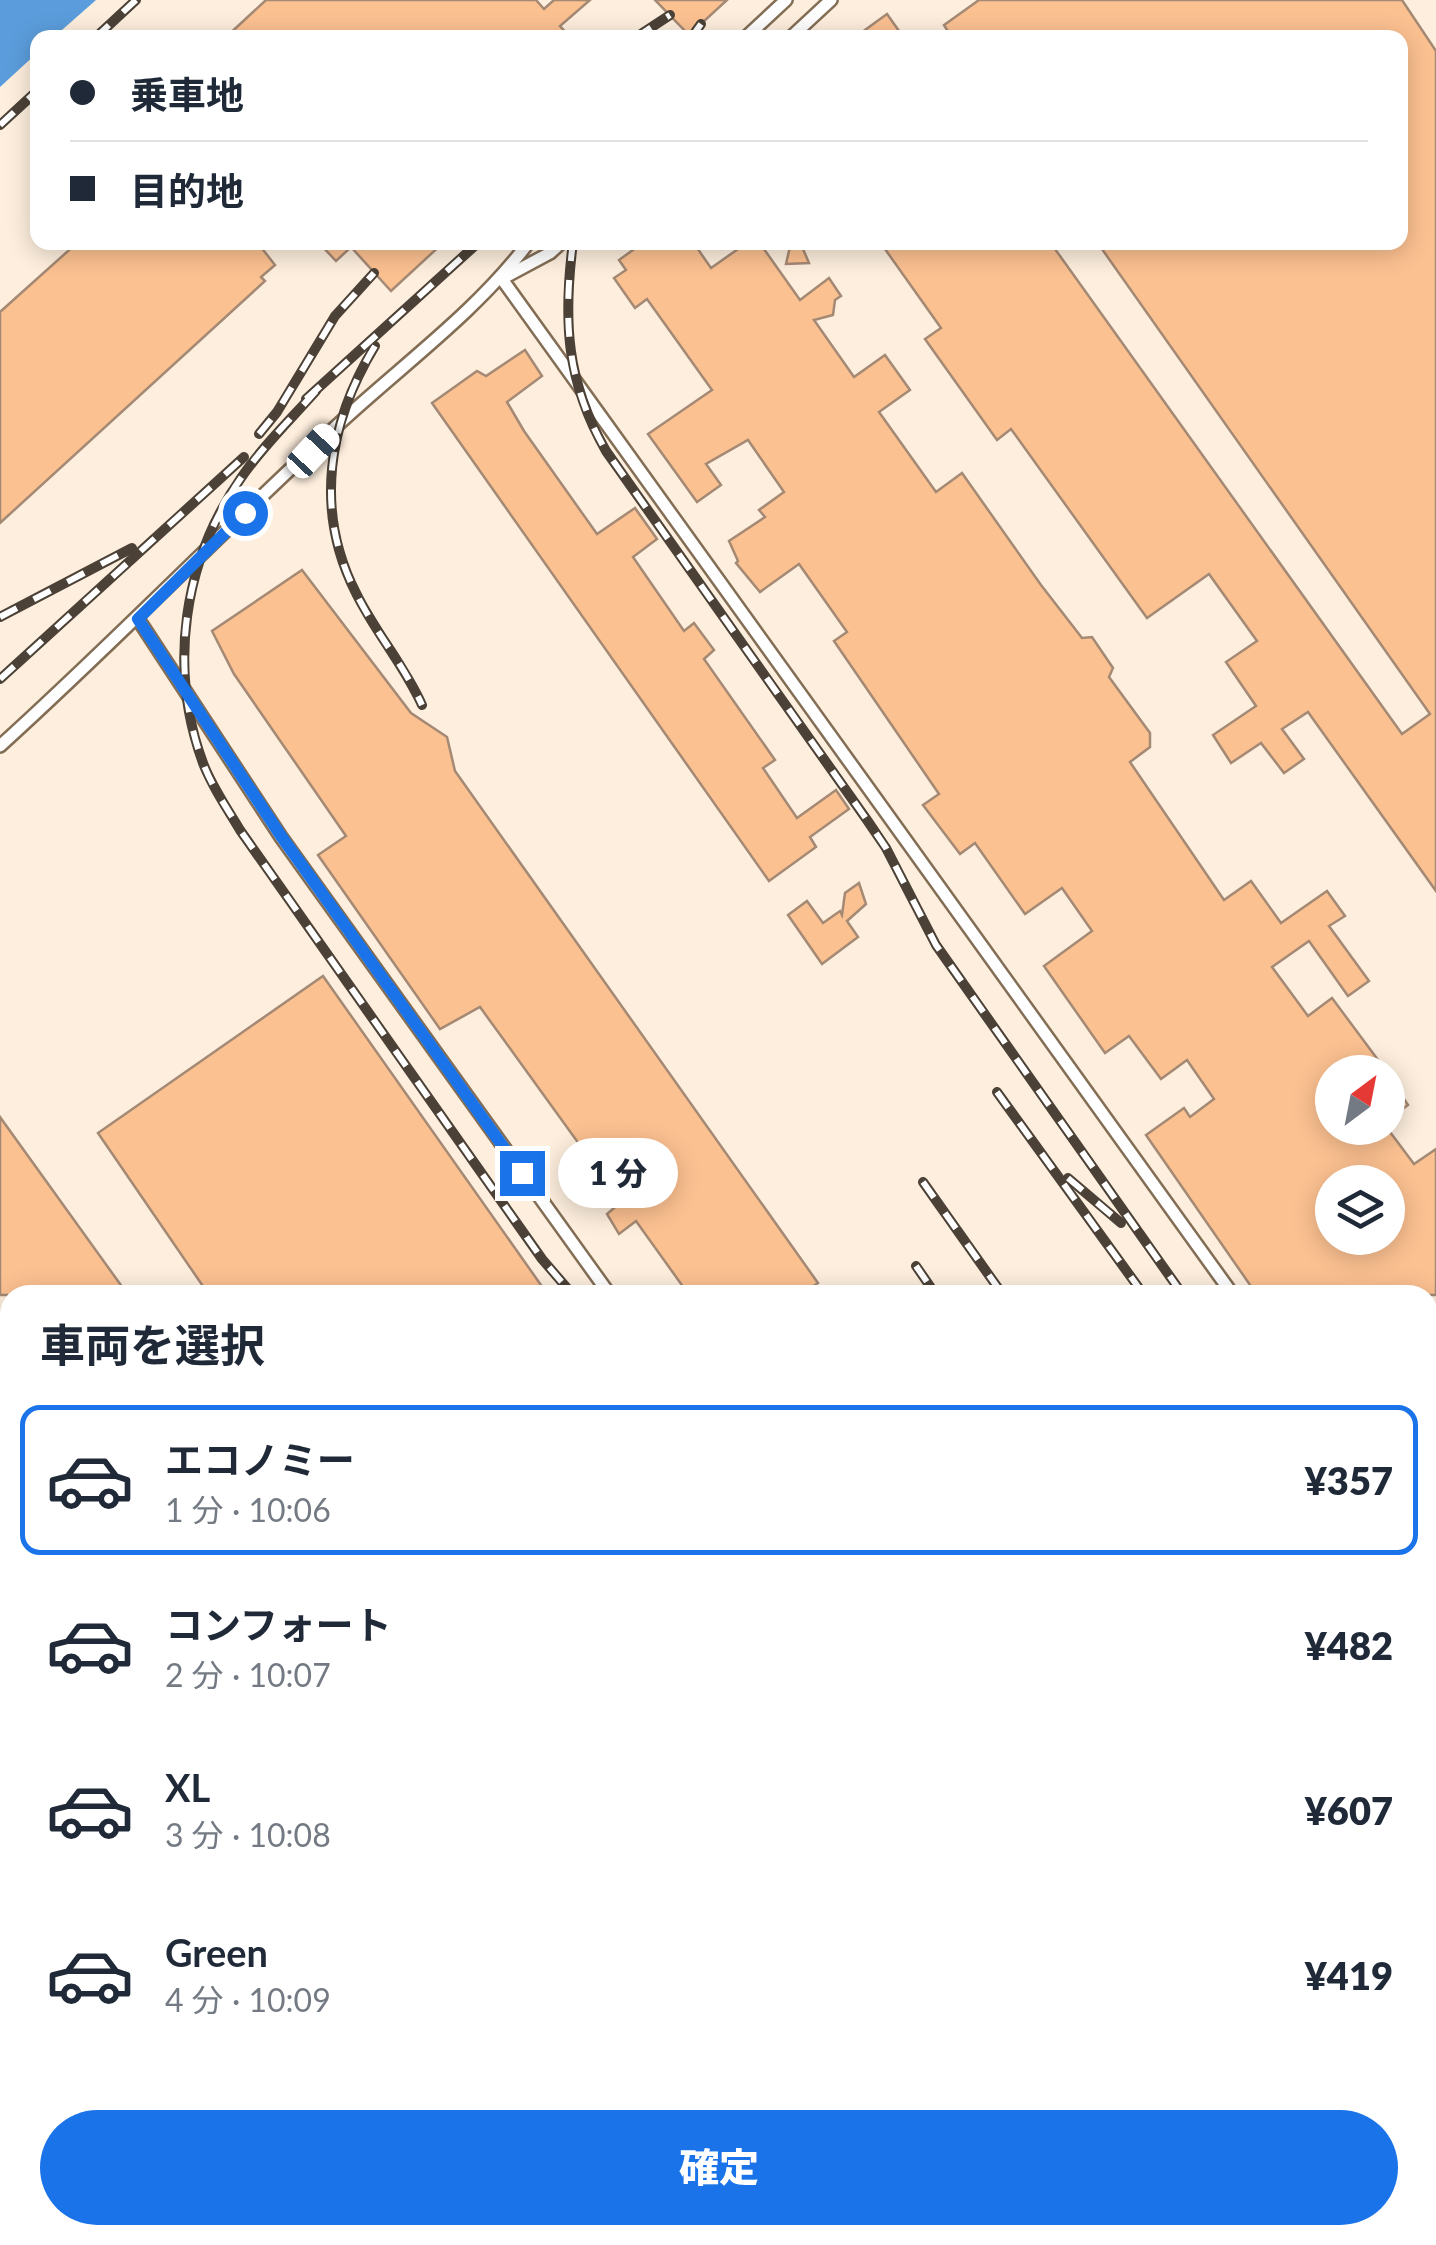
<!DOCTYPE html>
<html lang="ja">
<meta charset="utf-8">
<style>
body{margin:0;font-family:Lato,"Noto Sans JP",sans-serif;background:#f2f2f3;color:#1f2937;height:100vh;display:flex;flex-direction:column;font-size:38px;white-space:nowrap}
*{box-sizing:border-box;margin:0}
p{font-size:32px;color:#747a83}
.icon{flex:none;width:55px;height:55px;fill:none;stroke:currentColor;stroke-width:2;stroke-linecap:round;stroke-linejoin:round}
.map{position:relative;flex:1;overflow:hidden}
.sheet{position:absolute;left:0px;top:1285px;width:1438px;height:960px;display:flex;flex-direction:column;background:#fff;border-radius:30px 30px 0 0;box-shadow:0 5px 25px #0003}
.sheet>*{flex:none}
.guide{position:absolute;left:30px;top:30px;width:1378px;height:220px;border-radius:20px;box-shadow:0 5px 25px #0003;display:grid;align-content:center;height:220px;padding:0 40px;background:#fff}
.needle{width:65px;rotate:32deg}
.tools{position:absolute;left:1315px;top:1055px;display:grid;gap:20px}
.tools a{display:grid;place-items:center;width:90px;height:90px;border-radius:50%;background:#fff;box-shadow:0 5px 25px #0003;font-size:50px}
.end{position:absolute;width:45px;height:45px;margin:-22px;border:12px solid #1a73e8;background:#fff;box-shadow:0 0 0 5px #fff}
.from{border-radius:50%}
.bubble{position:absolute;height:70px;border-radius:35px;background:#fff;box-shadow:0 5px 25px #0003;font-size:32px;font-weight:800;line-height:70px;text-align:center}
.car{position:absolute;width:30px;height:60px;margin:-30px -15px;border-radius:12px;box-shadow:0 0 8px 2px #0007;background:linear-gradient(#fff 24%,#345 0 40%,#fff 0 76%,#345 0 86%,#fff 0)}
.guide b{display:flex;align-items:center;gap:35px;height:95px;font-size:38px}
.guide b+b{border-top:2px solid #e0e1e3}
.guide i{width:25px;height:25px;background:#1f2937}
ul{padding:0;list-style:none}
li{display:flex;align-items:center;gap:30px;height:150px;margin:0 20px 15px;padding:0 20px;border:5px solid transparent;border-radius:20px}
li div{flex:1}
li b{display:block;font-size:38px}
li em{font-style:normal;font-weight:800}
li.active{border-color:#1a73e8}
li>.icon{width:90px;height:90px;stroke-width:1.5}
h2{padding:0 40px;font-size:45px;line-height:120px}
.primary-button{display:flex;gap:20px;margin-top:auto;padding:20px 40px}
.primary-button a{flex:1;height:115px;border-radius:60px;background:#1a73e8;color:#fff;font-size:40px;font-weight:800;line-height:115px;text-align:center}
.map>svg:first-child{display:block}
.water{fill:#5b9ddc}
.building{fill:#fcc191;stroke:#a48974;stroke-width:2.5;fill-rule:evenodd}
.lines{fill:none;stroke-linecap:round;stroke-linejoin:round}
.lane-casing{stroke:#836d55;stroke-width:16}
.lane{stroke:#fff;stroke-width:11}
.rail-casing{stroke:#4b4136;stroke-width:10}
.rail{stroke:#fff;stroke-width:6;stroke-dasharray:19;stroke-linecap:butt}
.route{stroke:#1a73e8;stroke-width:12}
</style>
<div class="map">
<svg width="1436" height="2245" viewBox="0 0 1436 2245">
<rect width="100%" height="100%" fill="#fdeedd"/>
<polygon class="water" points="0,0 96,0 54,37 38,38 37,53 0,87"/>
<g class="building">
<polygon points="266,0 536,0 544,9 554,0 590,0 560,26 571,38 225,38"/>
<polygon points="655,0 727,0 689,35"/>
<polygon points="979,0 1402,0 1436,51 1436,891 1308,712 1282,729 1304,759 1284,773 1261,743 1231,763 1213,735 1256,706 1226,662 1257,641 1209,574 1147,618 1011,429 997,440 925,339 941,328 880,242 1050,242 1402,734 1430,714 1097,242 1400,242 1400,38 952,38 944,25"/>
<polygon points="887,14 904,38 854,38"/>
<polygon points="78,242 257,242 275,265 261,277 265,281 0,523 0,312"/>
<polygon points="318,242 444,242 391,291 351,247 336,261"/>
<path d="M644 242H693L711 268 748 242H759L800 300 829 278 841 296 835 300 833 315 814 320 854 377 885 355 910 390 879 412 936 492 962 473 1041 585 1082 638 1092 637 1113 668 1109 677 1150 733V747L1130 762 1224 900 1251 881 1281 923 1327 891 1345 916 1329 926 1369 981 1348 996 1309 941 1272 967 1308 1016 1332 998 1387 1072H1332V1128H1387L1414 1164 1436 1149V1295H1257L1146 1135 1184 1108 1190 1117 1214 1099 1187 1060 1161 1079 1129 1036 1105 1053 1044 966 1092 931 1062 888 1025 914 975 843 960 854 923 805 939 794 834 641 847 632 799 564 760 592 736 563 738 561 729 541 765 517 759 510 784 492 748 440 706 464 721 485 697 502 648 434 712 390 647 299 635 308 614 278 626 270 619 260ZM1332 1182H1388V1238H1332Z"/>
<polygon points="791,242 800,242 809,263 786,264"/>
<polygon points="525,350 542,376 507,402 524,431 597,534 635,508 657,539 633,557 684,631 694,623 714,650 704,659 775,760 763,768 797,818 836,790 849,809 810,837 816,847 769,881 432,403 477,371 486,376"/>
<polygon points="302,570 411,713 447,737 455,771 818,1283 800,1295 689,1295 636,1221 619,1234 607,1214 621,1202 480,1007 440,1029 318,855 346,836 234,674 212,631"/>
<polygon points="859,883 866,904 847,921 858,937 822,964 788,915 807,901 823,923 840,911 842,915 845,893"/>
<polygon points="323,976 548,1295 209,1295 98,1133"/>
<polygon points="1388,1075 1408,1105 1388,1120"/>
<polygon points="0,1117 128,1295 0,1295"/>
</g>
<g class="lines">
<g class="lane-casing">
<g id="lane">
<polyline points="745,38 786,0"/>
<polyline points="790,38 831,0"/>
<polyline points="505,277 550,253 562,242"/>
<polyline points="502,279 1233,1295"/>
<polyline points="138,619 281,837 610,1295"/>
<path d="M0 746C117 640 226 527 342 421 405 363 477 311 529 242"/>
<polyline points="0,1520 10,1534"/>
<polyline points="1428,1566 1436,1577"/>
<polyline points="0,1820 10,1833"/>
<polyline points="0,2093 10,2107"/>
<polyline points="99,2235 106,2245"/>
<polyline points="299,2235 306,2245"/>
<polyline points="500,2235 507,2245"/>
<polyline points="1279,2235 1287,2245"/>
<polyline points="337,2245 352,2235"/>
</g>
</g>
<use href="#lane" class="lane"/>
<g class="rail-casing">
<g id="rail">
<polyline points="95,38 136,0"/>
<polyline points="635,38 670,15"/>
<polyline points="691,38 701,24"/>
<polyline points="0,125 38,90"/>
<path d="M573 242C563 321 566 381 606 451L867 820 886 848 936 945 1183 1295"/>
<path d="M375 346C328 423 314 511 356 593 375 632 404 665 422 705"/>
<path d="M316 391C291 419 262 447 241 478 183 561 168 668 203 763 212 787 227 808 240 830L542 1259 573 1295"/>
<polyline points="306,399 479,242"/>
<polyline points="259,434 277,412 335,316 374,273"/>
<polyline points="0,617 132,548"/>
<polyline points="0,679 244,457"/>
<polyline points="997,1092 1144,1295"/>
<polyline points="1068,1178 1121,1223"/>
<polyline points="923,1182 1003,1295"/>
<polyline points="916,1266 936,1295"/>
<polyline points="1428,1639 1436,1651"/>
<polyline points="1428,1697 1436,1709"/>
<polyline points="1428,1895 1436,1907"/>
<polyline points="1428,1963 1436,1975"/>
<polyline points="1428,1989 1436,2001"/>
<polyline points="1428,2186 1436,2198"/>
</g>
</g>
<use href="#rail" class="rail"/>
</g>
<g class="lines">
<polyline class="route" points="245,513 138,619 281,836 522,1173"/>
</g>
</svg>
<div class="tools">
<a><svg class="needle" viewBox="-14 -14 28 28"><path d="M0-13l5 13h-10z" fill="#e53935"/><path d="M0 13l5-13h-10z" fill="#747a83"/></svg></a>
<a><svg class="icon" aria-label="layers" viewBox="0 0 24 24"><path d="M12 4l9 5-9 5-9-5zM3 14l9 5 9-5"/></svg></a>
</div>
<i class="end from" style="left:245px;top:513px"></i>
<i class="end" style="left:522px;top:1173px"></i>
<div class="bubble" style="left:558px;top:1138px;width:120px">1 分</div>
<i class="car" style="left:313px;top:451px;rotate:43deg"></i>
<div class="guide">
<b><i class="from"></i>乗車地</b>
<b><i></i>目的地</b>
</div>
<section class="sheet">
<h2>車両を選択</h2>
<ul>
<li class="active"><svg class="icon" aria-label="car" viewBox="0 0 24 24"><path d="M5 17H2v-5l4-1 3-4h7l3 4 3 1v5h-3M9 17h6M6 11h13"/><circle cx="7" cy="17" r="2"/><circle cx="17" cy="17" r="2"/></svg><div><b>エコノミー</b><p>1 分 · 10:06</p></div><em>¥357</em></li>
<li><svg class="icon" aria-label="car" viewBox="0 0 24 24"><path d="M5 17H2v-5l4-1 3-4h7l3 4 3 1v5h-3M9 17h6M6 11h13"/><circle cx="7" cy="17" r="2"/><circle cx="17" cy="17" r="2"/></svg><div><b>コンフォート</b><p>2 分 · 10:07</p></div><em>¥482</em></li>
<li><svg class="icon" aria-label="car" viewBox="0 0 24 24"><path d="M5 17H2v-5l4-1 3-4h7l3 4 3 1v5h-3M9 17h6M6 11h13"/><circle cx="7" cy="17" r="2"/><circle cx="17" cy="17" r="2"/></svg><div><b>XL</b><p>3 分 · 10:08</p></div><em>¥607</em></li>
<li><svg class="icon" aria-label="car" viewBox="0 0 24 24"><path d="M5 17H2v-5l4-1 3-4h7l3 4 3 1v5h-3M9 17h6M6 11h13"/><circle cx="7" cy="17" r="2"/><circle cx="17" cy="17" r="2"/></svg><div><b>Green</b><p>4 分 · 10:09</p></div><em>¥419</em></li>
</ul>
<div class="primary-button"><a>確定</a></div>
</section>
</div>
